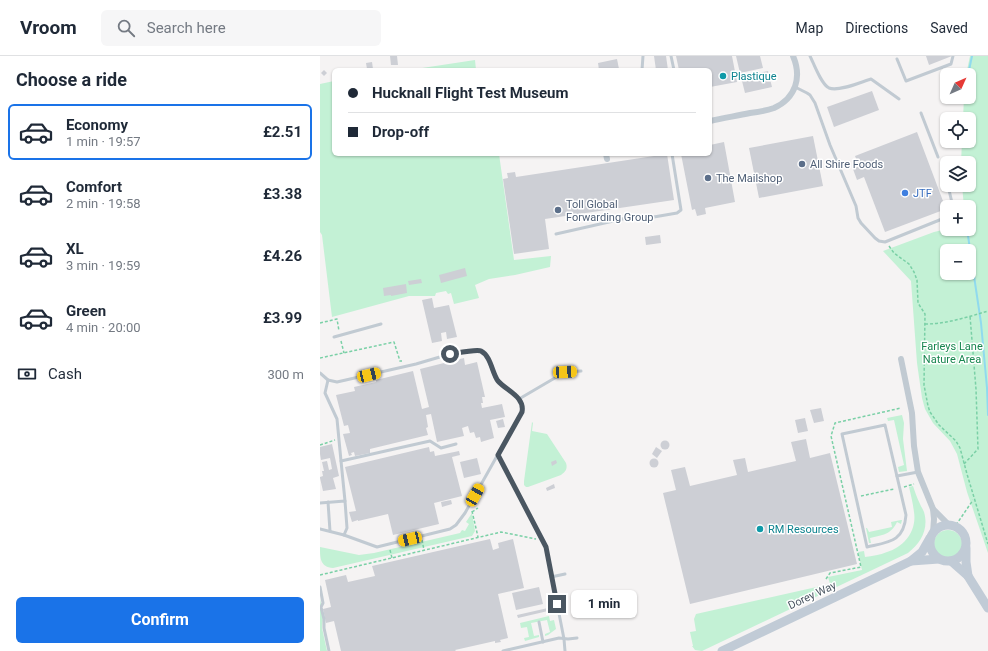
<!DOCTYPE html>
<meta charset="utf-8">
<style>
body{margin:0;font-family:Roboto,sans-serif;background:#f6f6f7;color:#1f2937;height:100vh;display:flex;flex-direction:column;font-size:15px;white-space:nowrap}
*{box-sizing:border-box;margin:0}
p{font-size:13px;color:#747a83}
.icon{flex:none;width:22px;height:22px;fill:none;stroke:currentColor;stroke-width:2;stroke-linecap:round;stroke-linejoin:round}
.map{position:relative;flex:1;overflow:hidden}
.side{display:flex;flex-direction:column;background:#fff;width:320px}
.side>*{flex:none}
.guide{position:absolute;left:12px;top:12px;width:380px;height:88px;border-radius:6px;box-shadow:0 1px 3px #0004;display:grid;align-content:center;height:88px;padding:0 16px;background:#fff}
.needle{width:26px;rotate:45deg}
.buttons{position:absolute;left:620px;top:12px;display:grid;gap:8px}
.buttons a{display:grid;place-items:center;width:36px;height:36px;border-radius:6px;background:#fff;box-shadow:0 1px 3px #0004;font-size:20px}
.end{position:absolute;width:18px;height:18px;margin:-9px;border:5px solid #4a5661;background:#fff;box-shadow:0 0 0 2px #fff}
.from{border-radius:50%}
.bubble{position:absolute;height:28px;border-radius:6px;background:#fff;box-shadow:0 1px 3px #0004;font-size:13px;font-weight:700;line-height:28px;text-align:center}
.car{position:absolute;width:12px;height:24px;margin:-12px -6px;border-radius:5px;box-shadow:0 0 3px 1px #0007;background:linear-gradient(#f5c518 24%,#345 0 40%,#f5c518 0 76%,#345 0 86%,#f5c518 0)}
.guide b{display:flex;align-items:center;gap:14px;height:38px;font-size:15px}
.guide b+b{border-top:1px solid #e0e1e3}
.guide i{width:10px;height:10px;background:#1f2937}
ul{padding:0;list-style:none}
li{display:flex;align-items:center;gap:12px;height:56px;margin:0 8px 6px;padding:0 8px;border:2px solid transparent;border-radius:6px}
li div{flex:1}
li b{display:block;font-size:15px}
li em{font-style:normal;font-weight:700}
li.selected{border-color:#1a73e8}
li>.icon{width:36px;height:36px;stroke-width:1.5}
h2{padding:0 16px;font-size:18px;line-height:48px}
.pay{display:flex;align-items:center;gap:10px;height:44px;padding:0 16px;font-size:15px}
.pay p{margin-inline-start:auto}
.primary-button{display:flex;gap:8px;margin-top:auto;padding:8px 16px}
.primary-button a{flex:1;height:46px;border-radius:6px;background:#1a73e8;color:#fff;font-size:16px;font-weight:700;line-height:46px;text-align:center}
header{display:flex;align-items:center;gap:24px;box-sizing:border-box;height:56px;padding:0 20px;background:#fff;border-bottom:1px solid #e0e1e3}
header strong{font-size:19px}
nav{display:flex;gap:22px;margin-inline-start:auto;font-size:14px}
.search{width:280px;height:36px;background:#f6f6f7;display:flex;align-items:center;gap:10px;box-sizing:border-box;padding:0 14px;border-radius:6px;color:#747a83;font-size:15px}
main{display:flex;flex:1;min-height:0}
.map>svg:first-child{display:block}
.green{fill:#c3f1d5;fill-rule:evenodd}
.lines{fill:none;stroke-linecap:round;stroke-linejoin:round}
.stream{stroke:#90daee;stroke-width:2}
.building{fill:#cdcfd5}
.path{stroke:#7ad0a6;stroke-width:1.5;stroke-dasharray:3 2;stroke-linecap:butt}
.lane{stroke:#c1cad2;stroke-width:3}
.street{stroke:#c1cad2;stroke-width:6}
.secondary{stroke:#c1cbd6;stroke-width:9}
.route{stroke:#4a5661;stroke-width:5}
.culture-dot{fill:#0f9aa8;stroke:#fff;stroke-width:1.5}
.service-dot{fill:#5c6f8a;stroke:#fff;stroke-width:1.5}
.shop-dot{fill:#3f7fe0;stroke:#fff;stroke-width:1.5}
.labels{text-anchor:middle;stroke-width:3;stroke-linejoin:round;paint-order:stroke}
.culture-label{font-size:11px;fill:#0d838f;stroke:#fff;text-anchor:start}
.service-label{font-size:11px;fill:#4e5e75;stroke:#fff;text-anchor:start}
.shop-label{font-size:11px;fill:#366cbe;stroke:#fff;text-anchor:start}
.park-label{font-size:11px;fill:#17864f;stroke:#fff}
.street-label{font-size:11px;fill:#4a5661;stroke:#fff}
</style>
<header>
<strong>Vroom</strong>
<div class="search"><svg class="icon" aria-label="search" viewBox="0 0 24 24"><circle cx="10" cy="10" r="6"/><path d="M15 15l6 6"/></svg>Search here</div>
<nav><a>Map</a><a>Directions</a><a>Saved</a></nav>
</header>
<main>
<section class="side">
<h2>Choose a ride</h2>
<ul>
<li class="selected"><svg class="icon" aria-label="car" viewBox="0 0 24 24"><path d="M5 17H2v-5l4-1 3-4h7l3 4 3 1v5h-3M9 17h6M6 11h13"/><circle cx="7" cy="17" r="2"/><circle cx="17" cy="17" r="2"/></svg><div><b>Economy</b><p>1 min · 19:57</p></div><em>£2.51</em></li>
<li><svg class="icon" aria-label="car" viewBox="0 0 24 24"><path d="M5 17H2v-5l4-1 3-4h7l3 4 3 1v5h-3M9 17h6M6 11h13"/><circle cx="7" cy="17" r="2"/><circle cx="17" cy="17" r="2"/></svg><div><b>Comfort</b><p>2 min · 19:58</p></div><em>£3.38</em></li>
<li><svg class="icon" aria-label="car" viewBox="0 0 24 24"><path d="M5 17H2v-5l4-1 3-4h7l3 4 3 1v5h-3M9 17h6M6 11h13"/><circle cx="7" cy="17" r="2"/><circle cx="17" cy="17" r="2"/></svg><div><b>XL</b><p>3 min · 19:59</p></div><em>£4.26</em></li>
<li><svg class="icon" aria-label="car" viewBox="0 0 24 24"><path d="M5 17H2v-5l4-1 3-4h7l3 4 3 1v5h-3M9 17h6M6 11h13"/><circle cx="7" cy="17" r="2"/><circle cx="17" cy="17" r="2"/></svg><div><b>Green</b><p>4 min · 20:00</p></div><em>£3.99</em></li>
</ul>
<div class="pay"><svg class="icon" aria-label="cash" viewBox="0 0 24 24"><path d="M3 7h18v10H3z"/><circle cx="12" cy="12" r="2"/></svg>Cash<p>300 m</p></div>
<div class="primary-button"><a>Confirm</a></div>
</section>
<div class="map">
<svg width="668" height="595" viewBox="0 0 668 595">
<rect width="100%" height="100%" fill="#f5f3f3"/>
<g class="green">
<path d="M650 0H668V497L647 436 637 398 630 385 613 367 605 353 602 342 597 307 591 225 563 195 614 176 627 173H649V151H644L642 129H649V107H641L642 85H649V63H643L644 41H649V19H646ZM627 195H649V217H627Z"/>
<polygon points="155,4 156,14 89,14"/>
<polygon points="14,25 14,98 179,98 194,204 231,200 230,211 195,219 169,223 155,229 159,242 134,248 131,237 128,238 126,235 116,237 115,240 89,240 12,261 2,179 0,176 0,28"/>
<polygon points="582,359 584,367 583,383 587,415 579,416 578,411 584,409 574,364 568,365 567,362"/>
<path d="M212 366 213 367 212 375 227 378 246 407C248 413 245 416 241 419L208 431H206L204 429V425Z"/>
<path d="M593 430C595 436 597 442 600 448 601 451 603 453 604 456 609 473 601 487 588 497L382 595 375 594 372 590H373L370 576 376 575 374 563 376 558 510 528 508 521 542 514 538 496 544 495 545 501C552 500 560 499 567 496 584 491 597 475 594 456 593 448 591 439 589 431Z"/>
<path d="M152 457 155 475 152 480 13 512C0 511 0 502 0 491L39 499 54 497 140 477 142 474 145 475 149 468 146 466Z"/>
<path d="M581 464H582L581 468 577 466C571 479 562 479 550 482L551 487H549L546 472H547L549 476 572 471 571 466Z"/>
<circle cx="628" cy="488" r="14"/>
<polygon points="0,543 3,562 2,572 7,595 0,595"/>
<polygon points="229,560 230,565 234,564 236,573 228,579 225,580 225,578 230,576 227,564 211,567 214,580 219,579 219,581 205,585 204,582 209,581 207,571 201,572 200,567"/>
</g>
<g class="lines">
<g class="stream">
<polyline points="648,19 652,0"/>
<polyline points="647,173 661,267 667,332 668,359"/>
</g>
</g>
<g class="building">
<polygon points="70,0 77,0 78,9 71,9"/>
<polygon points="334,0 346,0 348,14 336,14"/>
<polygon points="356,0 412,0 417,26 390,31 390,14 359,14"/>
<polygon points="416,0 440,0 443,12 420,17"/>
<polygon points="606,0 632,0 609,9"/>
<polygon points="297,3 299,13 279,14 278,7"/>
<polygon points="52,6 53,13 47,13 46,7"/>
<polygon points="4,14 7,17 4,20 1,17"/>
<polygon points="448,15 452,31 425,37 421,21"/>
<polygon points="552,35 559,54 514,71 507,51"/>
<polygon points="597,76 626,153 565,176 544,121 537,124 533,113 539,110 535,100"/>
<polygon points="493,80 503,130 439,142 429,92"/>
<polygon points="404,86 415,146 385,152 386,158 377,160 375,153 372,154 361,98 390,98 390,89"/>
<polygon points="347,98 354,144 225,163 229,193 194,198 183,123 188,122 187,117 195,116 196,121"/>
<polygon points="340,179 341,187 326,189 325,181"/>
<polygon points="145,212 147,220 121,227 119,219"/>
<polygon points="101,223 102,227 89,229 88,225"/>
<polygon points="86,228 87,237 71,240 71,239 64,240 63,232"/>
<polygon points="112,242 114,252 129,249 137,281 127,283 126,276 121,277 122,285 112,287 102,244"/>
<polygon points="144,302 145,309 157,306 165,341 162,341 163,347 161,347 162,352 182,348 185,361 170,364 174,382 161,386 160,381 156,382 154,376 150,377 148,370 142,372 144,380 117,386 111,358 106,359 108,371 106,372 108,379 50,393 50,397 35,400 34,396 31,397 32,399 29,400 23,378 30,377 28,369 24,370 16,339 35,335 34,331 56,326 56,324 93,315 102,353 109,351 100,313"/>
<polygon points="501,352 504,365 494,367 490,354"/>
<polygon points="485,362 488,375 478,377 475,364"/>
<polygon points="183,363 185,371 178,372 176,365"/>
<polygon points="486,383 490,402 510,397 537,508 370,548 343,437 356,434 351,414 365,411 370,430 417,419 413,404 425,402 428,416 476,405 471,386"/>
<circle cx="345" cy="389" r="4.5"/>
<polygon points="12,388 19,420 13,422 16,433 3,435 0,422 0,421 3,420 2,415 4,415 2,406 7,405 9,414 12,413 10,402 1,404 0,398 0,391"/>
<polygon points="109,391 110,396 114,395 115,400 139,395 140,399 132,401 142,440 114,447 119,468 73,479 68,458 38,465 38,464 32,466 29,456 36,455 25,411"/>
<polygon points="336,391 342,395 337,402 332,398"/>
<polygon points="157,402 161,418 144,422 140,406"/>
<circle cx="334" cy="407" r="4.5"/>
<polygon points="236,404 237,407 232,410 231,406"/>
<polygon points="234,428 235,432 227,435 226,432"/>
<polygon points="131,444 132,448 122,451 121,446"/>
<polygon points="170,483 173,494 179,492 178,487 193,483 204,532 178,538 188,582 180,584 181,586 175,587 175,585 135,594 136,595 21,595 14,565 6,567 3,553 11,551 5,524 26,519 28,526 55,520 52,510"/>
<polygon points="219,531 223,548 196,554 192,537"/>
<polygon points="228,552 228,555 198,562 197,559"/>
</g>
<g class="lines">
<g class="path">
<polyline points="569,190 574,197 589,208 594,216 597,224 598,247 605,258 604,329 608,350 610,356 619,369 636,385 640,392 647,418 668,488"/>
<polyline points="0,267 17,263 19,275"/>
<path d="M605 268C626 268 648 261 668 255"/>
<polyline points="21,285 24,297"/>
<polyline points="0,302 74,286 80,305 82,305"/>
<polyline points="0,389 15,384"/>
<polyline points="644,408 658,393 656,333 650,260"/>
<polyline points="584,431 594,428"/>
<polyline points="541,440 574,433"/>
<polyline points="152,455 158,481"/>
<polyline points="152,456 158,452"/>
<polyline points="636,469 653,444"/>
<polyline points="102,484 104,494"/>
<polyline points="70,494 72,502"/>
<polyline points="0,519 181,476 216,483"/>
<polyline points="506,523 510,517 541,511 511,380 515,367 581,352"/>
</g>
<g class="lane">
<polyline points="351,0 354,14"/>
<path d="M490 0C494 8 501 28 509 32 519 36 541 26 551 23L579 43"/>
<polyline points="577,3 586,25 631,8 633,0"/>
<polyline points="322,14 323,0"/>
<polyline points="475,31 487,37 490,39 495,47 510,89 536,150 538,162 541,167 555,182 559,185 565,186 627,161"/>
<polyline points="601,57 618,101"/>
<polyline points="629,134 633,151"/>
<polyline points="236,178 311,161 317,160 328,162 357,157 361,154 352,98"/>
<polyline points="14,281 61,268"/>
<path d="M0 317 8 324 17 326 96 308 130 298 157 294C169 296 170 311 175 321 181 331 194 335 200 344 204 349 202 354 200 359L145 457 136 469 130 473 57 491 24 479 0 473"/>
<polyline points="8,324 5,337 17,363 21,405"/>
<polyline points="199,343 245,316 261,315"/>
<path d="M565 369 586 459C584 486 569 486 547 491L522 378Z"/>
<polyline points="178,399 226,491 244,583 245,595"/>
<polyline points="577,420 598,416"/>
<polyline points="25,445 21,405 110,385 121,392 136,388"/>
<polyline points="8,446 10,475"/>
<polyline points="0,447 25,445 27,472 24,479"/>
<polyline points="231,521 245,518"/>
<polyline points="0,531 3,547 1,551 4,563 4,572 9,595"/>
<polyline points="219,566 223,586"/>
<polyline points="183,595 239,582 248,583 257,582"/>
</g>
<g class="street">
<path d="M390 65C403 62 416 60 430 57 438 56 446 55 454 52 476 42 482 21 473 0"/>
<polyline points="286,98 287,103"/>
<polyline points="581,303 592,357 594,390 598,416 613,453 614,463 613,477"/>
<polyline points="613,453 629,469"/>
</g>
<g class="secondary">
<circle cx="628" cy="487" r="18"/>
<polyline points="646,492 646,506 648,520"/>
<polyline points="591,505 619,503"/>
<polyline points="631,505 648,520 668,552"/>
<polyline points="402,595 591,505 602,496 610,482"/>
</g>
</g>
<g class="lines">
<path class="route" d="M130 298C137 297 157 293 161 295 171 300 172 317 178 325 187 335 205 341 202 356L178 399 226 491 237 548"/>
</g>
<g class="culture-dot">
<circle cx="403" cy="20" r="4"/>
<circle cx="440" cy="473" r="4"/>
</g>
<g class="service-dot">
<circle cx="482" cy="108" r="4"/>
<circle cx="388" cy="122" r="4"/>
<circle cx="238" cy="154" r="4"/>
</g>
<circle class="shop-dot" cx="585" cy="137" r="4"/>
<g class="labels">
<g class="culture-label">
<text x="411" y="24">Plastique</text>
<text x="448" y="477">RM Resources</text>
</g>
<g class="service-label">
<text x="490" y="112">All Shire Foods</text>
<text x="396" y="126">The Mailshop</text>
<text x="246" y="152">Toll Global<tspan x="246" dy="13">Forwarding Group</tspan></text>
</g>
<g class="shop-label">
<text x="593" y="141">JTF</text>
</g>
<g class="park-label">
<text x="632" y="294">Farleys Lane<tspan x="632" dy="13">Nature Area</tspan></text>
</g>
<g class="street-label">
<text transform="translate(492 539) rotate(-25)" y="4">Dorey Way</text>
</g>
</g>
</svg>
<div class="buttons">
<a><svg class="needle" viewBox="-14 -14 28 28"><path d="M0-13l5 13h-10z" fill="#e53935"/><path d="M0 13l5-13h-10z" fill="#747a83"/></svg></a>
<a><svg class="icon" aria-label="locate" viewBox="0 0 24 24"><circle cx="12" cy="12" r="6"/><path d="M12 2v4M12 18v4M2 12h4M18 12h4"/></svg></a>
<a><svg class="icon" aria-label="layers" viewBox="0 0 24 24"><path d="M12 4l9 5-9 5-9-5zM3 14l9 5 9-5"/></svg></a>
<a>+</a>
<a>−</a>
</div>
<i class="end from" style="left:130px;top:298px"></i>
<i class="end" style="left:237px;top:548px"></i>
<div class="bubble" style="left:251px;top:534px;width:66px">1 min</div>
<i class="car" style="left:245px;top:316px;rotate:87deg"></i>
<i class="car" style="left:49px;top:319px;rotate:77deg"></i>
<i class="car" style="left:155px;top:439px;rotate:30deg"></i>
<i class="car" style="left:90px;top:483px;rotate:257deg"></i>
<div class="guide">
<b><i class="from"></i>Hucknall Flight Test Museum</b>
<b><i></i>Drop-off</b>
</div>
</div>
</main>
